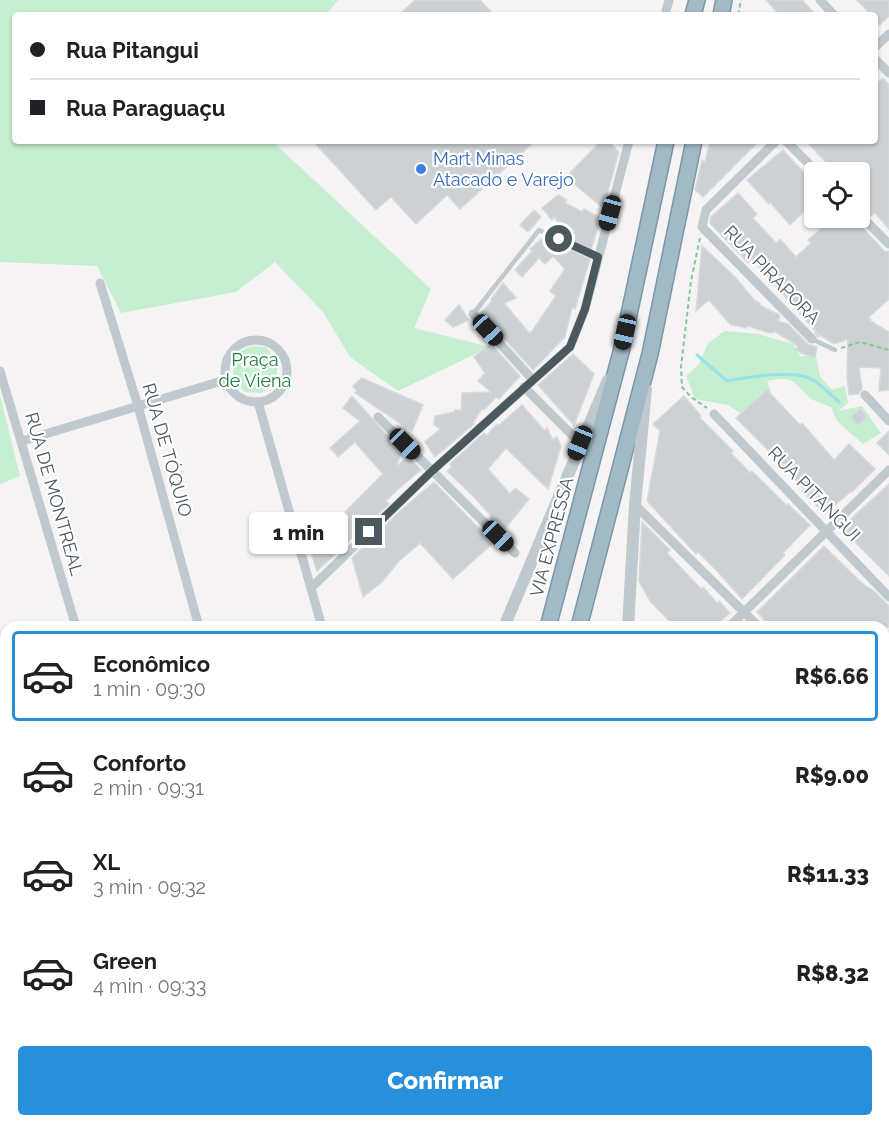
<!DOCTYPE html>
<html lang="pt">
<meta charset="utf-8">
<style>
body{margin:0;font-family:Raleway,sans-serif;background:#f6f6f6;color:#202124;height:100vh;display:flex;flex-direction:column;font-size:22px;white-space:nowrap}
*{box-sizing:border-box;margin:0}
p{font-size:20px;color:#757577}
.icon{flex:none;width:33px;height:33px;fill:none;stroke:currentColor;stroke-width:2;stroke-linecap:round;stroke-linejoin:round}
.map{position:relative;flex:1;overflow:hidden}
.details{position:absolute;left:0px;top:621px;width:890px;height:506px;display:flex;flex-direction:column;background:#fff;border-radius:18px 18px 0 0;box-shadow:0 2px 4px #0004}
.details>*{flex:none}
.top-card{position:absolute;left:12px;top:12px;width:866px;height:132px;border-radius:6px;box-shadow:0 2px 4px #0004;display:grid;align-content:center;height:132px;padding:0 18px;background:#fff}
.buttons{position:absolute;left:804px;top:162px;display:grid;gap:12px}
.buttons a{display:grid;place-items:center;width:66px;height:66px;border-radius:6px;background:#fff;box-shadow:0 2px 4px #0004;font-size:30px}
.end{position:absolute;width:27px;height:27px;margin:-14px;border:8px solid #4b595f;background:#fff;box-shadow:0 0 0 3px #fff}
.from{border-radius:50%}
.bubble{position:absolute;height:42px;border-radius:6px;background:#fff;box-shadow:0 2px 4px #0004;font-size:20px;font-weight:800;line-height:42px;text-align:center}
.car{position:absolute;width:18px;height:36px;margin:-18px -9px;border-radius:8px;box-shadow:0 0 4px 2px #0007;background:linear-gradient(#222 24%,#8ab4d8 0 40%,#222 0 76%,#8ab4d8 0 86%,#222 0)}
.top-card b{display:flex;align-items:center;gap:21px;height:57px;font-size:22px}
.top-card b+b{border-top:2px solid #e0e0e0}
.top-card i{width:15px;height:15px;background:#202124}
ul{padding:10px 0 0;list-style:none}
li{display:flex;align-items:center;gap:18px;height:90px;margin:0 12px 9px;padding:0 6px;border:3px solid transparent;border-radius:6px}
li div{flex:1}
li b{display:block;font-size:22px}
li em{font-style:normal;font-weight:800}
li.active{border-color:#2890da}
li>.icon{width:54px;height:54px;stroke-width:1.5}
.action{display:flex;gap:12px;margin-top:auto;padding:12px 18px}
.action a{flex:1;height:69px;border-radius:6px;background:#2890da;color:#fff;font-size:24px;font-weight:800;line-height:69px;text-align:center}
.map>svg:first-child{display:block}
.medical{fill:#fae7e9}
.green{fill:#c6eed0}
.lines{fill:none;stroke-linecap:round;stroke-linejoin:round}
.stream{stroke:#96e3e8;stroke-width:3}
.building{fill:#cdd1d4;stroke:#d7dadd;stroke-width:1.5}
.trunk-casing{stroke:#7a97a9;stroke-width:18}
.path{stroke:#80ca9a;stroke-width:2;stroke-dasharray:4.5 3;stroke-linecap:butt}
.service{stroke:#bfc9ce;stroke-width:4.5}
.minor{stroke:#bfc9ce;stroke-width:9}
.tertiary{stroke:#bfc9ce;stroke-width:12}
.trunk{stroke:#a2b9c6;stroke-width:15}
.route{stroke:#4b595f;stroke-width:8}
.shop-dot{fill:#3f7fe0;stroke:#fff;stroke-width:2}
.labels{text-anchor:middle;stroke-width:4.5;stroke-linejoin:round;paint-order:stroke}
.shop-label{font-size:18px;fill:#366cbe;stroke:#fff;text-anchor:start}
.street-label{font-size:18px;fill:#4b595f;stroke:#fff}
.park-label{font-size:18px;fill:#1e7e40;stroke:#fff}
</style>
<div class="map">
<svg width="889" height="1126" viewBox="0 0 889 1126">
<rect width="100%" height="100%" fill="#f5f3f3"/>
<polygon class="medical" points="0,1041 6,1046 6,1120 29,1121 25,1126 0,1126"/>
<g class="green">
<polygon points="0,0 338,0 326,15 15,15 15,141 272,141 431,289 414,328 490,347 398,391 350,357 323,312 275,262 236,292 121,313 97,266 0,262"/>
<path d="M725 331 758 334 793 344 801 357 815 353 820 376 832 390 845 386 848 403 838 411 862 406 881 433 863 444 837 421 831 407C824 404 815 402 809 397 792 381 794 375 767 381L774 401 745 416 728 405 695 399 686 376 699 364 708 343Z"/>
<path d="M252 346 266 347 279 364 274 384 261 393 244 392 233 376C234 358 234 353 252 346Z"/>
<polygon points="0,395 20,476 0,484"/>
<polygon points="0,685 6,685 6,866 0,868"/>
<polygon points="884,781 889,787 889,832 884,833 884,806 887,796 884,794"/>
<polygon points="888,853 889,900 884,900 884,862"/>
<polygon points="889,908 889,1016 884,1014 884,909"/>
<polygon points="6,949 6,1035 0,1030 0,956"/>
</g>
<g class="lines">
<path class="stream" d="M697 355 727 381C746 377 797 369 813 380 823 386 831 395 839 402"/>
</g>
<g class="building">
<polygon points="415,0 480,0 494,15 399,15"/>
<polygon points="766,0 802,0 816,15 772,15 776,11"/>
<polygon points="857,0 889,0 889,16 880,25 874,19 874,15 871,15"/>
<polygon points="883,78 889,85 889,229 875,213 871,216 864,210 860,208 860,172 835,172 806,141 874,141 874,85"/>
<polygon points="313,141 535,141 460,209 447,195 416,224 391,197 376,210"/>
<polygon points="601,141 608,141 619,152 603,208 566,177"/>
<polygon points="710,141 759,141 703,197 695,190 702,160 705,163"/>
<polygon points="783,150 807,176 808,175 814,181 814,202 790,225 770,202 769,204 747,180"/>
<polygon points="738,193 757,214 753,218 776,243 780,239 796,257 811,243 808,240 833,218 854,218 885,252 889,251 889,299 869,317 871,319 869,320 889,332 889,390 879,391 881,368 859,367 862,389 858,394 849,395 847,376 848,339 834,344 820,335 818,337 815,333 819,335 752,259 748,263 710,223 711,217"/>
<polygon points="558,195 567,200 565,203 582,212 584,209 601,218 591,249 568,238 565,235 566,233 554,217 552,220 542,208"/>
<polygon points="534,210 541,217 528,232 520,225"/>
<polygon points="544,237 590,259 575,309 572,307 565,337 533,370 481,313 492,301 491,299 503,283 516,298 504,303 530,334 556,296 550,291 565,269 553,256 545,264 539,258 522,277 515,270 532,251 530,249"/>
<polygon points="702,246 736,278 754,300 760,303 759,305 778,314 780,316 778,321 788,324 808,344 817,347 815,357 801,353 796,349 798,346 774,331 773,333 766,332 748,326 746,328 730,324 709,300 696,311"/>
<polygon points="459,305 469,320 453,327 445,320"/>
<polygon points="491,344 520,376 499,399 496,397 485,409 482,409 473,423 474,424 435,457 425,442 440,429 434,425 435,416 454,412 455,410 461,410 462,393 491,392 478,381 485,373 474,357"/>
<polygon points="573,354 594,374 574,425 538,385"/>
<polygon points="362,378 423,405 412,431 355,393 357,391 353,386"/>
<polygon points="767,390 800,425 802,423 834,460 849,444 875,469 852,492 851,491 825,514 802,491 804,489 787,469 736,418"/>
<polygon points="352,396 402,452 396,467 408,456 421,470 397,490 386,501 389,504 317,571 303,527 335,522 383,474 355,442 338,457 330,448 360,421 343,408"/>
<polygon points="684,396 701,416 699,417 733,451 731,453 750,473 752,471 786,505 788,504 810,525 783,553 785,555 742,599 716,570 698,552 696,554 647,501 660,431 653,424"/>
<polygon points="522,405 545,431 547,428 553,440 557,437 561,446 548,489 506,448 488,469 510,494 515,488 529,499 504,530 490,518 491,516 475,498 447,471 451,467 450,464 484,433 487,435 497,424 498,426"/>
<polygon points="861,408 866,418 858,425 851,417"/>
<polygon points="889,431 889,455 877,443"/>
<polygon points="434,482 493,543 453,579 420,543 399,561 382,582 363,597 352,558 398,513"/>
<polygon points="889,484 889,576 841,528"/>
<polygon points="642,522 670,550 667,553 701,589 703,587 717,603 719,601 730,613 713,627 675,627 650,601 639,581"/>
<polygon points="824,546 865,586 873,590 889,606 889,627 771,627 757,612"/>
</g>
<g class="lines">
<g class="trunk-casing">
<g id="trunk">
<polyline points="693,15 697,0"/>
<polyline points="721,15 724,0"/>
<polyline points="548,627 621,352 666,141"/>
<polyline points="579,627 650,354 694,141"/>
<polyline points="101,1126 118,1120"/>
<polyline points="129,1126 137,1120"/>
<polyline points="178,1126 187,1120"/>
</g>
</g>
<g class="path">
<polyline points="738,15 741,0"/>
<polyline points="700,238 691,281 681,367 682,387 691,397 707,408"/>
<polyline points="841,348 860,342 889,350"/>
</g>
<g class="service">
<polyline points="473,314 539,230 598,257"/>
<polyline points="812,339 835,350"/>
</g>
<g class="minor">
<polyline points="820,0 834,15"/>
<polyline points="665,15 669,0"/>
<polyline points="874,48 889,34"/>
<polyline points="874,58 889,73"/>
<polyline points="776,141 706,210 702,227 812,339"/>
<polyline points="786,141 817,172"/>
<polyline points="860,215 889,244"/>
<polyline points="100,283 138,406 199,627"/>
<polyline points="473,314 533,380"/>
<circle cx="256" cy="371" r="31"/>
<polyline points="0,371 76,627"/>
<polyline points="524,387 580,443"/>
<polyline points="865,395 889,421"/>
<polyline points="258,402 322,627"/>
<polyline points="714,414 889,597"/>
<polyline points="378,417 515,553"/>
<polyline points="22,441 225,380"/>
<polyline points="635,505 759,627"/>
<polyline points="311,588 432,471 570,347 585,309 629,141"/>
<polyline points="729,627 889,470"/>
<polyline points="884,755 889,761"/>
<polyline points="884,1062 889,1064"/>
<polyline points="604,1120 620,1126"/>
<polyline points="827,1120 842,1126"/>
<polyline points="535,1126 538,1120"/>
<polyline points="805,1126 807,1120"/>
</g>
<g class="tertiary">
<polyline points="504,627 608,380"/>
<polyline points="628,627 635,505 646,389"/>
<polyline points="0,896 6,895"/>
<polyline points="884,1039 889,1041"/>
</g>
<use href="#trunk" class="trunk"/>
</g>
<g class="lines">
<polyline class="route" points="369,532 432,471 570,347 585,309 598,257 559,239"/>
</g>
<circle class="shop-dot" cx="421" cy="169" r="6"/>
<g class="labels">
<g class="shop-label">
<text x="433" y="165">Mart Minas<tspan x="433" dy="21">Atacado e Varejo</tspan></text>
</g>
<g class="street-label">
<text transform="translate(772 275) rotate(46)" y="6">RUA PIRAPORA</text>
<text transform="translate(167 450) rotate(74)" y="6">RUA DE TÓQUIO</text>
<text transform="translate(54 494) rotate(74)" y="6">RUA DE MONTREAL</text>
<text transform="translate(814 494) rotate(46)" y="6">RUA PITANGUI</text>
<text transform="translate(552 537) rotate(-75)" y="6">VIA EXPRESSA</text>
</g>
<g class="park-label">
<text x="255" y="366">Praça<tspan x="255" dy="21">de Viena</tspan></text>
</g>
</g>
</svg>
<div class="buttons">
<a><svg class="icon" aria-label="locate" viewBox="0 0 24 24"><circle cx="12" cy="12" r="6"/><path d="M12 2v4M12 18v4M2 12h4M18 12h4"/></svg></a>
</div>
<i class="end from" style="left:559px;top:239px"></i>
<i class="end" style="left:369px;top:532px"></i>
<div class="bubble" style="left:249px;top:512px;width:99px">1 min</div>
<i class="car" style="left:610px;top:213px;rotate:195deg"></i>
<i class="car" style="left:488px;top:330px;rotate:137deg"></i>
<i class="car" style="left:625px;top:332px;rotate:193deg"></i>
<i class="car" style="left:580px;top:443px;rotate:202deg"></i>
<i class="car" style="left:405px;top:444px;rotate:135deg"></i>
<i class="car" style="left:498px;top:536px;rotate:134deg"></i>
<div class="top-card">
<b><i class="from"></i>Rua Pitangui</b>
<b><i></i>Rua Paraguaçu</b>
</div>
<section class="details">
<ul>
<li class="active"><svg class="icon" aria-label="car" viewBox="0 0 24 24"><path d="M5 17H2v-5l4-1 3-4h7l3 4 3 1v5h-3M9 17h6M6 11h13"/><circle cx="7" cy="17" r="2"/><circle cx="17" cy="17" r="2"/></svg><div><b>Econômico</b><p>1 min · 09:30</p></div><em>R$6.66</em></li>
<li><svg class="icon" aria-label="car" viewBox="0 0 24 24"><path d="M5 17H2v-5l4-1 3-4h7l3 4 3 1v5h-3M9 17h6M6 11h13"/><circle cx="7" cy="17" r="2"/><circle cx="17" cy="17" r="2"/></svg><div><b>Conforto</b><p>2 min · 09:31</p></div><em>R$9.00</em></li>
<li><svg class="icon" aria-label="car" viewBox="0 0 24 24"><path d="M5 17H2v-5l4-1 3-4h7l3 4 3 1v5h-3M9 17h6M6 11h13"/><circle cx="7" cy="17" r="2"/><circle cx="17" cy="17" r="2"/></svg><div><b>XL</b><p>3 min · 09:32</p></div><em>R$11.33</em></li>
<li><svg class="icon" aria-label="car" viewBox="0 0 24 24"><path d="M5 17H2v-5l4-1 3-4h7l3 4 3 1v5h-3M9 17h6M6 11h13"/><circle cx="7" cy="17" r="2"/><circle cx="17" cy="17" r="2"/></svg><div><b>Green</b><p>4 min · 09:33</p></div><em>R$8.32</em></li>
</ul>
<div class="action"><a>Confirmar</a></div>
</section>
</div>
